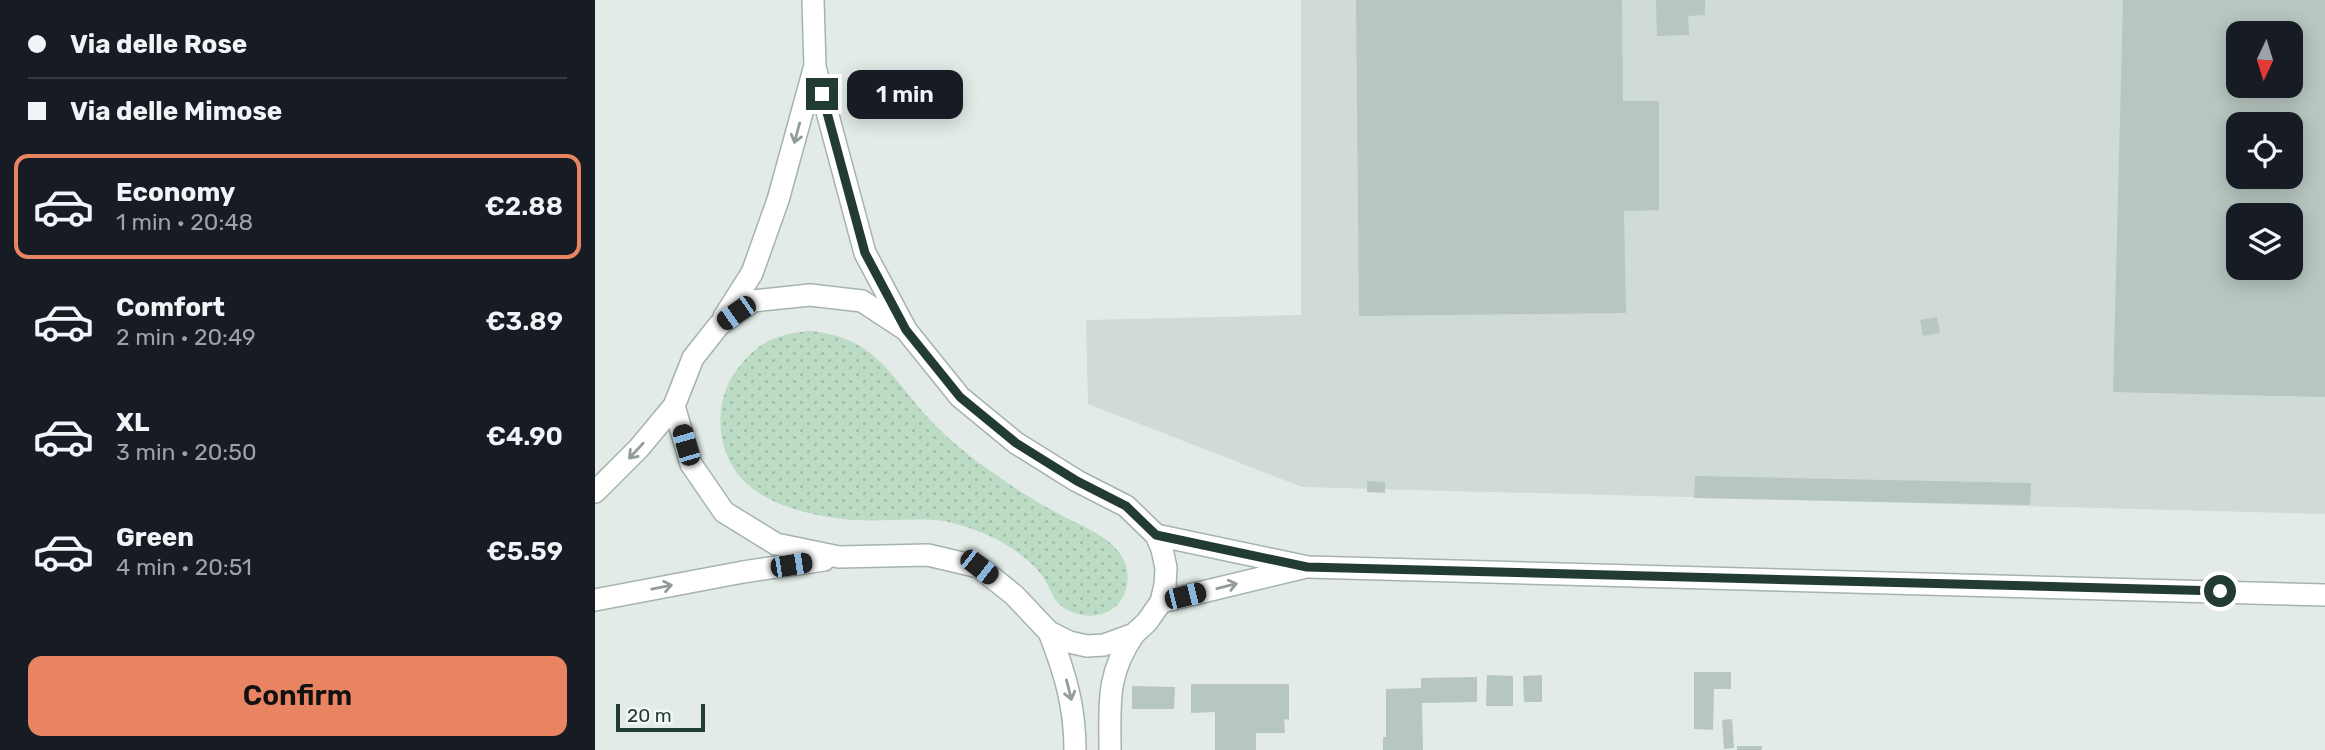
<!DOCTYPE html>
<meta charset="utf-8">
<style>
body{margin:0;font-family:Rubik,sans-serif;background:#20242c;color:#f1f3f6;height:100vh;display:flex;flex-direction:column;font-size:26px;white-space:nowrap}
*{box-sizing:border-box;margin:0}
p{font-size:23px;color:#9ea1a6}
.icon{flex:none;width:38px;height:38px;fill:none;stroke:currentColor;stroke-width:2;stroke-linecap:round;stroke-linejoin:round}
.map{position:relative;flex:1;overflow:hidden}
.drawer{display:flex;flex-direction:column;background:#171b24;width:595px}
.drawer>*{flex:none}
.top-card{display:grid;align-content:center;height:154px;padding:0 28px;background:#171b24}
.needle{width:46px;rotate:184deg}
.controls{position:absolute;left:1631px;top:21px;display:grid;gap:14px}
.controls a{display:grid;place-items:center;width:77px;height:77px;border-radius:14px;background:#171b24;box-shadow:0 4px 18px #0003;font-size:35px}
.scale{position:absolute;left:21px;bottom:18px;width:89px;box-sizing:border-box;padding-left:7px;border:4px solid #233b35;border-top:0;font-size:19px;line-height:24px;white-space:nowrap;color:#233b35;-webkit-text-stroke:5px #f2f8f5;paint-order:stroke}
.end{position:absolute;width:32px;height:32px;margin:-16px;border:9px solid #233b35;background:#fff;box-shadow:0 0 0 4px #fff}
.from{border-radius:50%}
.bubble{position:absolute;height:49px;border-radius:14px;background:#171b24;box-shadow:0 4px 18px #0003;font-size:23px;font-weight:600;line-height:49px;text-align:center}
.car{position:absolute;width:21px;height:42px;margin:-21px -10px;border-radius:9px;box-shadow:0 0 5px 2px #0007;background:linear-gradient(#222 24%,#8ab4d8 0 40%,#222 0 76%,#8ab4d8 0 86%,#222 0)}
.top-card b{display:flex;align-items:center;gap:24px;height:66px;font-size:26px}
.top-card b+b{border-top:2px solid #363941}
.top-card i{width:18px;height:18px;background:#f1f3f6}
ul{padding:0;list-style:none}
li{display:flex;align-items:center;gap:21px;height:105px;margin:0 14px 10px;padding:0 14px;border:4px solid transparent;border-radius:14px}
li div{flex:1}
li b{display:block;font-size:26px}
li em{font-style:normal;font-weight:600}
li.selected{border-color:#e98462}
li>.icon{width:63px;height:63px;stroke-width:1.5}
.cta{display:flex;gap:14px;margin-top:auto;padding:14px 28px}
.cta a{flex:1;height:80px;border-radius:14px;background:#e98462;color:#111;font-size:28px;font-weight:600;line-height:80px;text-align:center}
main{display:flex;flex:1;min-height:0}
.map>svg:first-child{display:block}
.built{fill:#d0dbd6;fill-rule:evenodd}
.grass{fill:url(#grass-dots)}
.building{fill:#b7c6c0;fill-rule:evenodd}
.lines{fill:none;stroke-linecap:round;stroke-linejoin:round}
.tertiary-casing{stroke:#a5b3ae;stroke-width:24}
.tertiary{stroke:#fff;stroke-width:21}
.oneway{stroke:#919d9a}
.route{stroke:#233b35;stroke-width:9}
</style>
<main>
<section class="drawer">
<div class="top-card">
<b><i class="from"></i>Via delle Rose</b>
<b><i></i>Via delle Mimose</b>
</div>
<ul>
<li class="selected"><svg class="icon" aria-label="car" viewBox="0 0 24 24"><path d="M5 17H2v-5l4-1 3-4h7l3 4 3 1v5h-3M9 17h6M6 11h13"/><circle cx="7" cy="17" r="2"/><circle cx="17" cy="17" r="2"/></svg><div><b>Economy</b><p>1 min · 20:48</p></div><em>€2.88</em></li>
<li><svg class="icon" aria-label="car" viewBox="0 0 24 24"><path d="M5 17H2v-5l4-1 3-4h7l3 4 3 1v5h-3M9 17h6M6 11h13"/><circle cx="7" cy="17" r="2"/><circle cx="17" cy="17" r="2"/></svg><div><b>Comfort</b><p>2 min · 20:49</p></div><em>€3.89</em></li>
<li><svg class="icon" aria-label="car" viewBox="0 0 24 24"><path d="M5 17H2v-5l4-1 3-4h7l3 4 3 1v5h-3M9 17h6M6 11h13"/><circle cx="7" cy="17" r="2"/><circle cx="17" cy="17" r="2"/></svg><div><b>XL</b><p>3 min · 20:50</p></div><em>€4.90</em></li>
<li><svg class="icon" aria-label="car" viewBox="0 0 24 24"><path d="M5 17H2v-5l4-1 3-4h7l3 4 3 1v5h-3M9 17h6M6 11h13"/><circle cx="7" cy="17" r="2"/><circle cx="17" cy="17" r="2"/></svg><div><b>Green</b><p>4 min · 20:51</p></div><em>€5.59</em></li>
</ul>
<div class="cta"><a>Confirm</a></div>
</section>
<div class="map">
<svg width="1730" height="750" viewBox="0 0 1730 750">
<defs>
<pattern id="grass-dots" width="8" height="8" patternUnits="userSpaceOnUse" patternTransform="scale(1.75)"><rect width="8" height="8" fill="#bcdbc5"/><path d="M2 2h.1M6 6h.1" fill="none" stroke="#a1bdaa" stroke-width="1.8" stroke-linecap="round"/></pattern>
</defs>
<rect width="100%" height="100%" fill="#e2ebe7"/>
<path class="built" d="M706 0H1730V514L707 487 493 404 491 320 706 315ZM1643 33H1696V86H1643ZM1643 124H1696V177H1643ZM1643 215H1696V268H1643Z"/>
<path class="grass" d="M213 331C283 336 295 378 338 423 355 441 379 460 400 474 420 489 442 502 464 514 484 525 508 533 523 551 536 567 536 590 522 605 507 621 478 618 463 603 456 595 453 583 447 575 435 560 413 544 395 536 381 530 365 524 349 521 316 517 280 523 247 519 195 512 138 496 127 438 123 416 127 389 141 371 162 343 178 335 213 331Z"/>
<g class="building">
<polygon points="761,0 1027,0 1028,101 1064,101 1064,210 1029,211 1031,313 764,316"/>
<polygon points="1061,0 1110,0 1110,15 1093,16 1094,35 1062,36"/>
<path d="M1528 0H1730V397L1518 392ZM1643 33H1696V86H1643ZM1643 124H1696V177H1643ZM1643 215H1696V268H1643Z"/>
<polygon points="1342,317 1345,333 1328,336 1325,320"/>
<polygon points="1100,476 1436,483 1435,505 1099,498"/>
<polygon points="772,481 790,482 790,493 772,492"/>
<polygon points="1099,672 1136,672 1136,689 1119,689 1118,730 1099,729"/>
<polygon points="892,675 918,676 918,706 891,706"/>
<polygon points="947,675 947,702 929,702 928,676"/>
<polygon points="882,677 882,702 827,703 828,750 788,750 788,737 791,737 791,689 826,688 826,678"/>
<polygon points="596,684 694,684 694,720 689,719 690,733 661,733 661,750 620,750 620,712 596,713"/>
<polygon points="537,686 580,687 579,709 537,709"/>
<polygon points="1137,719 1139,748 1129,749 1127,720"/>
<rect x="1142" y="746" width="25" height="4"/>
</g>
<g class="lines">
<g class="tertiary-casing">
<g id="tertiary">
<polyline points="218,0 220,67 270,253 310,328"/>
<polygon points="215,295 267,301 311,330 365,397 421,443 482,481 531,506 561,535 567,549 571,568 570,585 566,602 552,622 539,634 509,645 492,646 474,642 454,632 419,595 384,567 333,555 244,557 181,544 129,512 96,464 79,406 98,358 124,325 158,301"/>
<polyline points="129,317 157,273 183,200 219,69"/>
<polyline points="0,492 44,448 79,406"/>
<polyline points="561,535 713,567 1730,595"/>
<polyline points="0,600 148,572 229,560"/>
<polyline points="566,602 707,568"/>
<path d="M454 632C470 673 480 706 480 750"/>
<path d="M515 750C515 703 511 675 539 634"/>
</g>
</g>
<use href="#tertiary" class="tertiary"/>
</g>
<defs><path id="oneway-shaft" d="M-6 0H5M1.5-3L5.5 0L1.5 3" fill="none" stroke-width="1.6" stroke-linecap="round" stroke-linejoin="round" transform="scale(1.75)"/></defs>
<g class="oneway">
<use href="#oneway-shaft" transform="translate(202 133) rotate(105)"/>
<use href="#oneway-shaft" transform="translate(41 451) rotate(133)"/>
<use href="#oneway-shaft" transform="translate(632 586) rotate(-14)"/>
<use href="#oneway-shaft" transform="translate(67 587) rotate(-11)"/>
<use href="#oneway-shaft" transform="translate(474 690) rotate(76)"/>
</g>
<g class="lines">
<polyline class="route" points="227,94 270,253 311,330 365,397 421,443 482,481 531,506 561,535 712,567 1625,591"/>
</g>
</svg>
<div class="controls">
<a><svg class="needle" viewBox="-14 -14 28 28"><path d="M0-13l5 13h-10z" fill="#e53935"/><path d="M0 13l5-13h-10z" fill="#9ea1a6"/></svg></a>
<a><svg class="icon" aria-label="locate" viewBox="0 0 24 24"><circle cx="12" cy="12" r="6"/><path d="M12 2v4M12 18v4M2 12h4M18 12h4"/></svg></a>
<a><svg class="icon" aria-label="layers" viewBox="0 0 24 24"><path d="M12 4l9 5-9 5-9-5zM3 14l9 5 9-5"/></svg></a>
</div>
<div class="scale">20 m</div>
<i class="end from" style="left:1625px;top:591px"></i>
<i class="end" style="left:227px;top:94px"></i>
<div class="bubble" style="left:252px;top:70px;width:116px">1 min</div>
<i class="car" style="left:141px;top:313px;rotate:235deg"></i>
<i class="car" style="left:91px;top:445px;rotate:344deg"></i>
<i class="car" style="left:196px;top:565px;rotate:81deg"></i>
<i class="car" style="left:384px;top:567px;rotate:128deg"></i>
<i class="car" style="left:590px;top:596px;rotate:76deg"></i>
</div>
</main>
